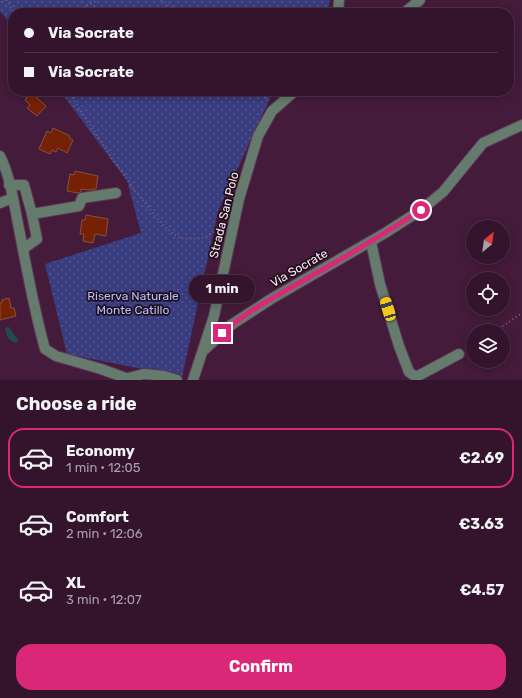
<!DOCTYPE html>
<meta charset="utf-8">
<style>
body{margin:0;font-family:Rubik,sans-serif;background:#3b1d34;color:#f1f3f6;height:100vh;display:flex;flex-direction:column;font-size:15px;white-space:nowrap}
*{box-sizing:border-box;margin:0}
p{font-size:13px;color:#a99ea9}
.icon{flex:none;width:22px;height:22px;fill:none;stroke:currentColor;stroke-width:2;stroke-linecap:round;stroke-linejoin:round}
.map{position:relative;height:380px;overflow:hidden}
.sheet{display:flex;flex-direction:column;background:#33142c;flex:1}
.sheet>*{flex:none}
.top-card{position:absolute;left:8px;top:8px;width:506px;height:88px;border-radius:16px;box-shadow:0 2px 10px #0003,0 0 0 1px #4e3348;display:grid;align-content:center;height:88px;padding:0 16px;background:#33142c}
.needle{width:26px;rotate:29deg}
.buttons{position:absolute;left:466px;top:220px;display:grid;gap:8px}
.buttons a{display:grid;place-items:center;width:44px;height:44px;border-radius:50%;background:#33142c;box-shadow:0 2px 10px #0003,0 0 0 1px #4e3348;font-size:20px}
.end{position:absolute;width:18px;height:18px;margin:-9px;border:5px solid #db2777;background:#fff;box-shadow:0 0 0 2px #fff}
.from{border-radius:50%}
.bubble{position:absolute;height:28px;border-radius:14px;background:#33142c;box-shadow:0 2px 10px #0003,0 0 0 1px #4e3348;font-size:13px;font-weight:700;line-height:28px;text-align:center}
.car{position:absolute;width:12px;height:24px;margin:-12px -6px;border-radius:5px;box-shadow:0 0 3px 1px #0007;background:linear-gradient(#f5c518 24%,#345 0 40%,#f5c518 0 76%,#345 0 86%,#f5c518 0)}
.top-card b{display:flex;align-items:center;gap:14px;height:38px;font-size:15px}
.top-card b+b{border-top:1px solid #4e3348}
.top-card i{width:10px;height:10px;background:#f1f3f6}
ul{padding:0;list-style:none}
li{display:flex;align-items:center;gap:12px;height:60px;margin:0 8px 6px;padding:0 8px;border:2px solid transparent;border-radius:16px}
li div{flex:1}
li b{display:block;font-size:15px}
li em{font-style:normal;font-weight:700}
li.selected{border-color:#db2777}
li>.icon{width:36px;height:36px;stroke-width:1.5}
h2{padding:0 16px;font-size:18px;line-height:48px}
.primary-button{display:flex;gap:8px;margin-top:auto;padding:8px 16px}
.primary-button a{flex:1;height:46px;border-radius:16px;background:#db2777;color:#fff;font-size:16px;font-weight:700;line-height:46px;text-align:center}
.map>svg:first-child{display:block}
.park{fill:url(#park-dots)}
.water{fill:#224a55}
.building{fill:#742203;stroke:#875140}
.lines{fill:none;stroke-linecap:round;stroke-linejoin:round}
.minor-casing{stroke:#5e3854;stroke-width:12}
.path{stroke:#805f78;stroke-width:2;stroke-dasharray:1 3;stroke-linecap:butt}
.minor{stroke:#647b6d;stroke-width:10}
.route{stroke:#db2777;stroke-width:5}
.labels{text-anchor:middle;stroke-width:3.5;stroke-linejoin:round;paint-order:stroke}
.street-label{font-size:12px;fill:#fcebf6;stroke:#200e1b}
.park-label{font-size:12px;fill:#b6bfff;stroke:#200e1b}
</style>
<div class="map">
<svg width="522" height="380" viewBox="0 0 522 380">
<defs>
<pattern id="park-dots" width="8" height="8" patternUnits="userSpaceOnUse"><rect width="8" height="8" fill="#393c7f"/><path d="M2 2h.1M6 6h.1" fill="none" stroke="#575892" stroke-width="1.8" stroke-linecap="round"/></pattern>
</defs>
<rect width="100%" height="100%" fill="#441b3a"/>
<g class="park">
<polygon points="0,0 330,0 327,13 13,13 13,28 0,11"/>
<polygon points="60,91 278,91 271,96 218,211 182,377 67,354 45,264 141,233 127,181"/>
</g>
<path class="water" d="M9 327 18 340 17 343C8 341 7 337 5 328Z"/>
<g class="building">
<polygon points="19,91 34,91 39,95 37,98 46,106 37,116 27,108 30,105 25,100 27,97"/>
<polygon points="53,128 70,136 69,138 73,140 67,153 58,148 56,152 52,150 50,154 39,149 47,131 51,133"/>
<polygon points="75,171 98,176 96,189 89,190 81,189 81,192 78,193 67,191 70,174 74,175"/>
<polygon points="86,215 108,219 106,236 95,234 93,243 83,241 84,234 80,234 82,220 85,220"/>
<polygon points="9,298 11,308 14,308 16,316 0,320 0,303 2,303 2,300"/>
</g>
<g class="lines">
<g class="minor-casing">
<g id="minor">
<polyline points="338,13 339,0"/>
<polyline points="404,13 420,0"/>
<path d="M0 156C11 178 14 205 19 229 27 270 34 310 45 349L56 356 101 369 131 380"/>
<polyline points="9,185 24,185 32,214 37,239 23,249"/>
<polyline points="0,203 13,198"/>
<polyline points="32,214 79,206 82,198 116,193"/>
<polyline points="371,242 380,284 399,346 409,372 416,377 459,354"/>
<polyline points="204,350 231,325 271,299 385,233 421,210 443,192 483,143 522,125"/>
<polyline points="128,378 144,374 164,376 177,380"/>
<polyline points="193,380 214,316 239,199 258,136 272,111 295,91"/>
</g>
</g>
<g class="path">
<polyline points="6,0 15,13"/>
<polyline points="161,0 181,13"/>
<polyline points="73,13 98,0"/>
<path d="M68 91C84 116 158 233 181 238 186 239 197 239 202 238 209 236 217 229 223 225"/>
<polyline points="259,91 269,102"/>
<polyline points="496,331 522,313"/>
<polyline points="467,350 473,346"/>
</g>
<use href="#minor" class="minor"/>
</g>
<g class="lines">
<path class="route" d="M222 333C247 311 278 295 306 279 345 257 384 234 421 210"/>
</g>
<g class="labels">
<g class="street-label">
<text transform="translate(224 215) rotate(-76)" y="4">Strada San Polo</text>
<text transform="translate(299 268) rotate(-30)" y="4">Via Socrate</text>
</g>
<g class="park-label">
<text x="133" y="300">Riserva Naturale<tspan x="133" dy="14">Monte Catillo</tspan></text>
</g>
</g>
</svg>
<div class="buttons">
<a><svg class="needle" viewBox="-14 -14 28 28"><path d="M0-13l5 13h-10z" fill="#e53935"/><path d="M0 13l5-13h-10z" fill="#a99ea9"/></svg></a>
<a><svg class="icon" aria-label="locate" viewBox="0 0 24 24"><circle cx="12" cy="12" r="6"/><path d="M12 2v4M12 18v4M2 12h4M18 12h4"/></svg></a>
<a><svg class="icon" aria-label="layers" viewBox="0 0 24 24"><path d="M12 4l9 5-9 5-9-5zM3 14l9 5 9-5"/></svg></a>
</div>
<i class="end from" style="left:421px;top:210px"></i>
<i class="end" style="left:222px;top:333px"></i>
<div class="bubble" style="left:189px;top:275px;width:66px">1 min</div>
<i class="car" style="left:388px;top:309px;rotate:343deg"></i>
<div class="top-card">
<b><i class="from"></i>Via Socrate</b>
<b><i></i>Via Socrate</b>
</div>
</div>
<section class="sheet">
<h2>Choose a ride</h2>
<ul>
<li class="selected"><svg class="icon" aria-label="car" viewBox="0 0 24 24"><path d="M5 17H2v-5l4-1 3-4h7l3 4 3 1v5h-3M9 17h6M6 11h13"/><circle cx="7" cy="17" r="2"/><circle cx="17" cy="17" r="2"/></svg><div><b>Economy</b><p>1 min · 12:05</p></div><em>€2.69</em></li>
<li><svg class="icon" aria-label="car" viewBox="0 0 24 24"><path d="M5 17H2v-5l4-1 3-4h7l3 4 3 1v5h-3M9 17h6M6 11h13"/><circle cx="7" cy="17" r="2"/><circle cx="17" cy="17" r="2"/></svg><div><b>Comfort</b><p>2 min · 12:06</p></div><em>€3.63</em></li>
<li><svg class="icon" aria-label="car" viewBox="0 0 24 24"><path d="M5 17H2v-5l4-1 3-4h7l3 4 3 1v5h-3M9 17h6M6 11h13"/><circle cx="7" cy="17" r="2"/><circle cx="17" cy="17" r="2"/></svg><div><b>XL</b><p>3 min · 12:07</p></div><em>€4.57</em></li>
</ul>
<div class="primary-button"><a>Confirm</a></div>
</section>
